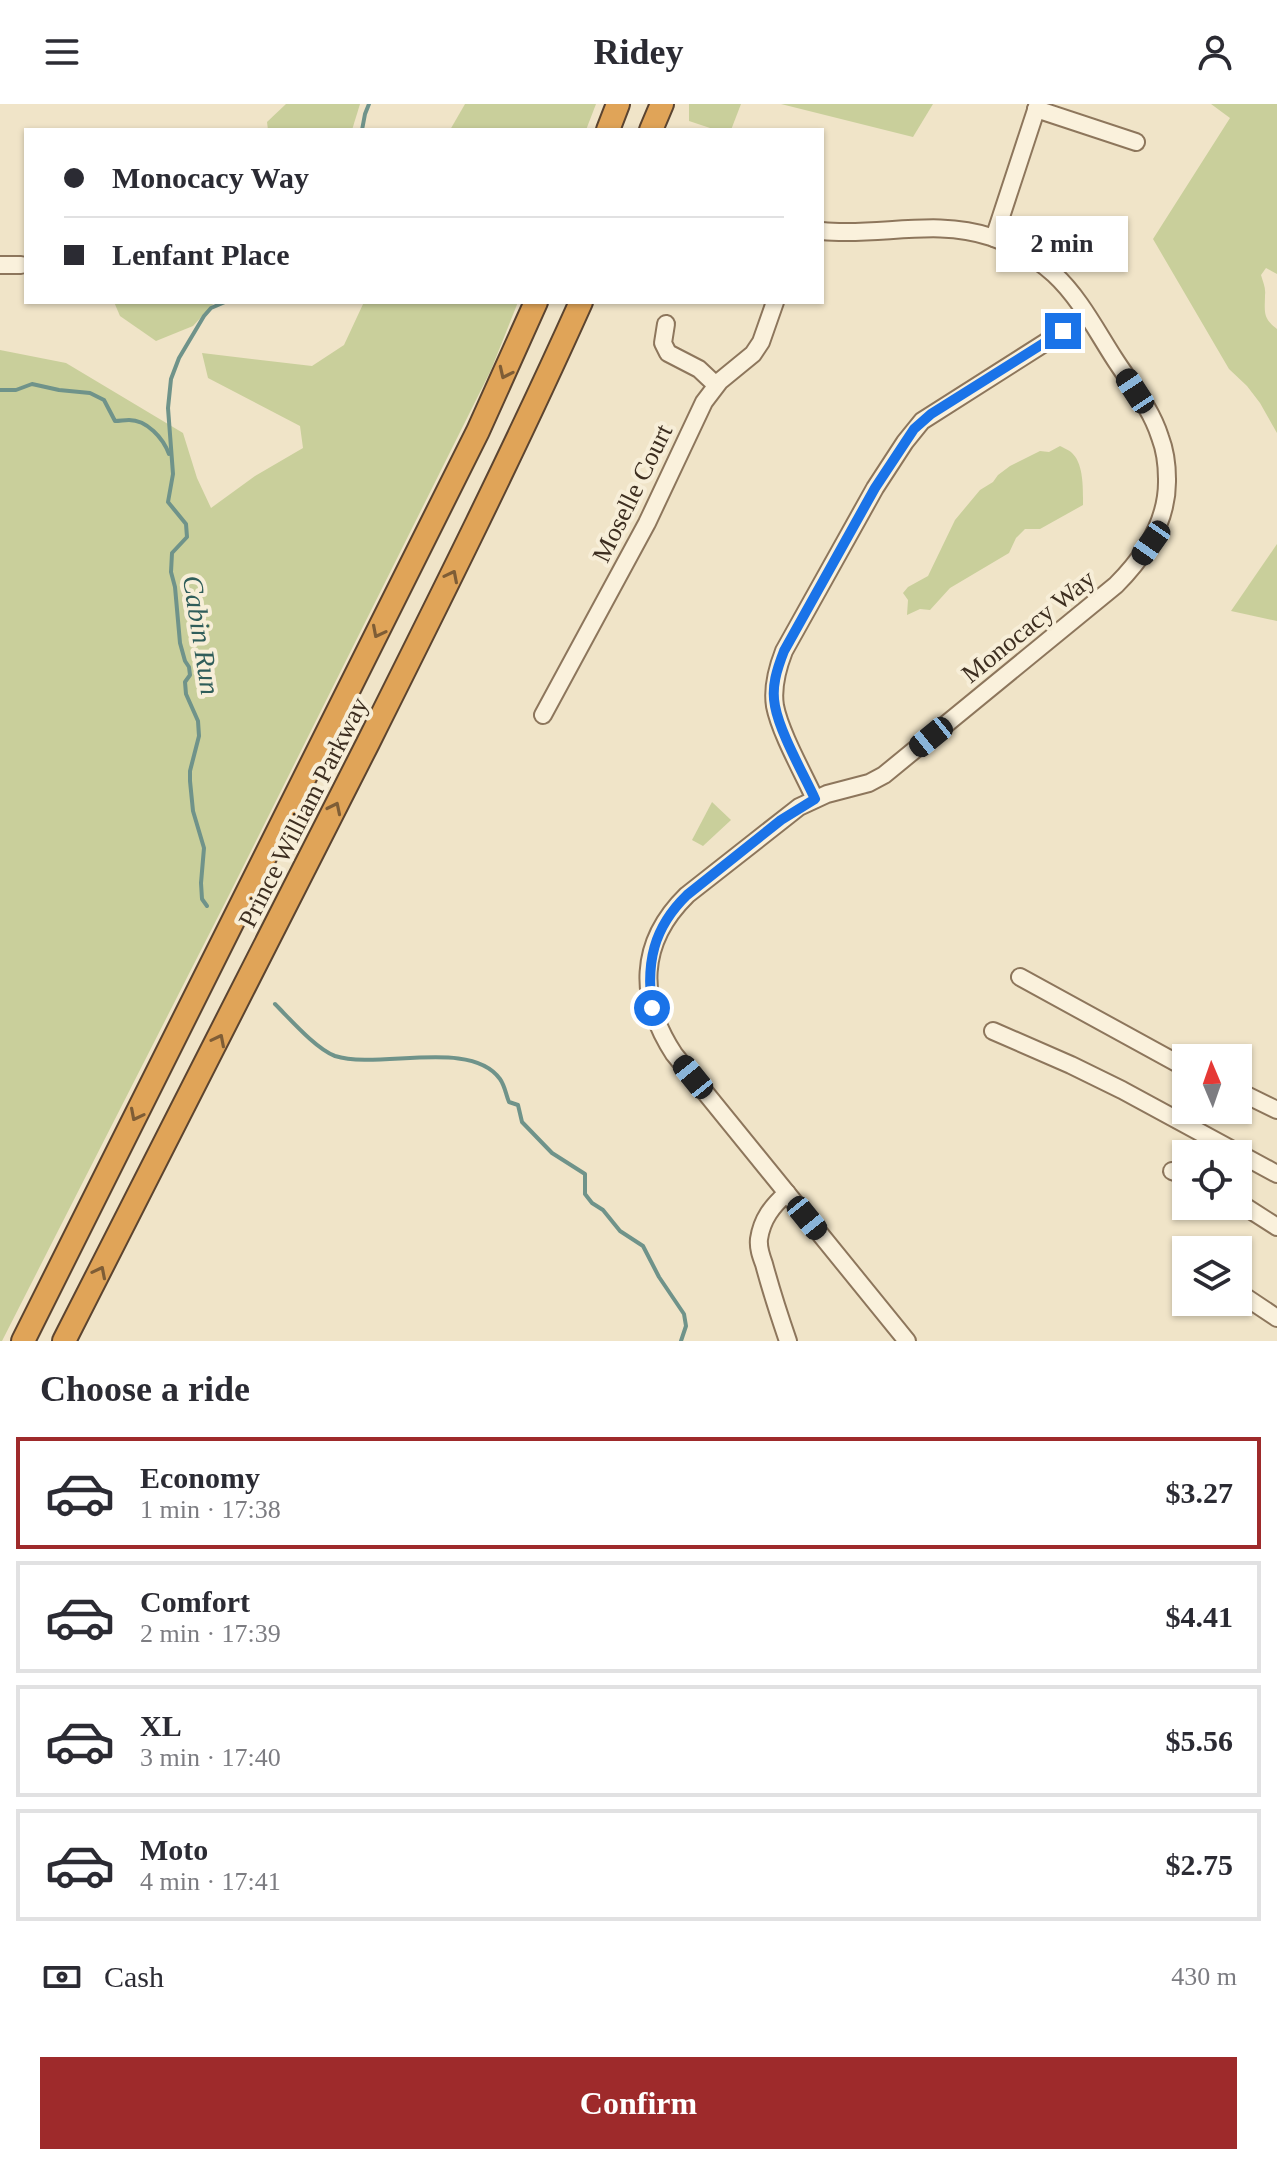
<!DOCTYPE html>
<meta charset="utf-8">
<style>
body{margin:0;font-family:Georgia,serif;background:#f7f7f7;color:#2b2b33;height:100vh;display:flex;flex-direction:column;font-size:30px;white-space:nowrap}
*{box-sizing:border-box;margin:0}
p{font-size:26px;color:#7c7c81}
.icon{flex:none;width:44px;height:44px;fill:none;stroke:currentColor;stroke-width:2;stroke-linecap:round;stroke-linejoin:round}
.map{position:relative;height:1237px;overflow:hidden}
.sheet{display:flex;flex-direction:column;background:#fff;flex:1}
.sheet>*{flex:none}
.top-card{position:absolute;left:24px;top:24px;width:800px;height:176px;border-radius:0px;box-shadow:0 2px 6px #0004;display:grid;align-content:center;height:176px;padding:0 40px;background:#fff}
.needle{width:52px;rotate:358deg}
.controls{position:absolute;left:1172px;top:940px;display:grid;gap:16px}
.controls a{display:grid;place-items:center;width:80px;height:80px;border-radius:0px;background:#fff;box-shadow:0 2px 6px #0004;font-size:40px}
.end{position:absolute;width:36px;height:36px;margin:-18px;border:10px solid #1a73e8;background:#fff;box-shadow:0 0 0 4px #fff}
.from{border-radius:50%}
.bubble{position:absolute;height:56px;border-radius:0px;background:#fff;box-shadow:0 2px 6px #0004;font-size:26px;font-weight:700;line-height:56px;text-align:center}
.car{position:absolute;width:24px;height:48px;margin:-24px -12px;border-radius:10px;box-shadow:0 0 6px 2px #0007;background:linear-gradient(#222 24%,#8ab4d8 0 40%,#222 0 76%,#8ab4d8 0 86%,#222 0)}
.top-card b{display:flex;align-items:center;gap:28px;height:76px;font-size:30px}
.top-card b+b{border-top:2px solid #e1e1e2}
.top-card i{width:20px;height:20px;background:#2b2b33}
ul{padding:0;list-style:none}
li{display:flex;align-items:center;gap:24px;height:112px;margin:0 16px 12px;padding:0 24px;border:4px solid #e1e1e2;border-radius:0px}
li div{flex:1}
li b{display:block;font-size:30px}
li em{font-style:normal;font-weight:700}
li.active{border-color:#9e2a2b}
li>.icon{width:72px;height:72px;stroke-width:1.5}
h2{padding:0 40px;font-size:36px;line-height:96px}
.pay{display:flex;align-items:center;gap:20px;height:88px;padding:0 40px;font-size:30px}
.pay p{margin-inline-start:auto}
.primary-button{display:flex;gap:16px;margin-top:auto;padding:16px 40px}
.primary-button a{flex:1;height:92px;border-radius:0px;background:#9e2a2b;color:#fff;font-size:32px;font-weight:700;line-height:92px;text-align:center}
header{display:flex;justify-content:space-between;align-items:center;height:104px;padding:0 40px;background:#fff;font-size:36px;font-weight:700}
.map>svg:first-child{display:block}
.green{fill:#c9cf9b}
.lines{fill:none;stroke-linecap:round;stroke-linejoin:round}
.stream{stroke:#6f938a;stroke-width:4}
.minor-casing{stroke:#8d765c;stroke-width:20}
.highway-casing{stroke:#5b4430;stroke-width:26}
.minor{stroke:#faf1dc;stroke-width:16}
.highway{stroke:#e0a458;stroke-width:22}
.oneway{stroke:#7e5d36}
.route{stroke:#1a73e8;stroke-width:10}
.labels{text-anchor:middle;stroke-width:8;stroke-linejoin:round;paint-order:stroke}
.street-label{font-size:26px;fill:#3d2e20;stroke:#f7eed8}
.water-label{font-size:28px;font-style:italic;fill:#2f5d5a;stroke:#f7eed8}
</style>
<header><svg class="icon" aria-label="menu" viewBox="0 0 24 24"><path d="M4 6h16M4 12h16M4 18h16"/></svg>Ridey<svg class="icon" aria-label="person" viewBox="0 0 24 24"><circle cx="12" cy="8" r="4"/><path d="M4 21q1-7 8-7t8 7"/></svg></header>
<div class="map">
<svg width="1277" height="1237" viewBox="0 0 1277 1237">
<rect width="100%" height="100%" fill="#f0e4c8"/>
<g class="green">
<polygon points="286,0 360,0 352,26 268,26 267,18"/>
<polygon points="465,0 596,0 586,26 450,26"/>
<polygon points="689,0 741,0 731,26 716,26 689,17"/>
<polygon points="781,0 933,0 913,33"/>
<path d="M1211 0H1277V170L1266 164 1261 171C1263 178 1266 184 1265 191 1265 207 1262 214 1277 225V329L1260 299 1247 282 1229 265 1153 135 1230 14Z"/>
<polygon points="114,198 215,198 193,222 156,237 120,212"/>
<polygon points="364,198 518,198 491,266 227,795 2,1237 0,1237 0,246 66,259 183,329 197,374 211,404 255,372 303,344 300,322 208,274 202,249 312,262 344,241"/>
<path d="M1060 342C1062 343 1071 347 1072 349 1084 360 1083 386 1083 401L1040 425H1025L1016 434 1009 449 950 484 930 506 920 505 907 511 908 496 903 489 908 483 928 472 955 416 980 386 993 378 998 371 1010 362 1040 347 1049 348Z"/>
<polygon points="1277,440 1277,517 1231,507"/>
<polygon points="712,698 731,716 703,742 692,736"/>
</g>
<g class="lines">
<g class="stream">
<polyline points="362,26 365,10 369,0"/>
<path d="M0 286H16L32 280 59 286 90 289 104 296 115 317C120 317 124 316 129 316 147 316 163 334 169 350"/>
<polyline points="207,802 202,795 201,779 204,744 193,707 190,677 190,667 199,632 198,617 186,590 185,578 190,571 189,563 185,557 180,539 175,483 171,468 172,449 187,433 186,420 168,398 173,370 168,304 171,275 179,254 204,212 211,204 225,198"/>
<path d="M275 900C290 915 316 945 335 952 378 966 471 934 500 975 505 982 506 991 509 998L518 1001 522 1018 552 1049 585 1070V1090L592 1099 603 1106 620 1127 643 1142 659 1173 684 1210 686 1222 681 1237"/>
</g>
<g class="minor-casing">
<g id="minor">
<polyline points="1036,5 1136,38"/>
<path d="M822 127C879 133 935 114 991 133 1014 141 1036 154 1054 170 1079 193 1096 226 1114 254 1130 279 1151 304 1160 333 1165 346 1167 361 1167 375 1168 417 1145 452 1116 481L884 671 869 679 827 690 799 703 687 791C638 839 638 895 674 950L907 1237"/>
<polyline points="994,134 1038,0"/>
<polyline points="0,161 21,161"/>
<polyline points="666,220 663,239 668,249 699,265 716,281"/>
<polyline points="543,611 647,419 704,298 720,277 753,250 761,238 775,198"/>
<path d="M815 695C803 669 780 628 775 602 772 583 777 565 784 547L875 384 905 338 922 317 1087 212"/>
<polyline points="1020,873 1186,964"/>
<polyline points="993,927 1071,961 1122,986 1277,1070"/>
<polyline points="1238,987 1277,1006"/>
<polyline points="1172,1067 1186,1072"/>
<path d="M787 1089C772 1102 762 1115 759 1135 758 1144 761 1152 764 1160 771 1186 779 1211 788 1237"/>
<polyline points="1238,1098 1277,1123"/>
<polyline points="1238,1188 1277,1214"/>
</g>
</g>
<g class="highway-casing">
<g id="highway">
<polyline points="608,26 618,0"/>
<polyline points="651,26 662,0"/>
<polyline points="23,1237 478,327 536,198"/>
<path d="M64 1237C166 1038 268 839 368 639 441 493 514 347 581 198"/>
</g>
</g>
<use href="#minor" class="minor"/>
<use href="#highway" class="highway"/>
</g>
<defs><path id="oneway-chevron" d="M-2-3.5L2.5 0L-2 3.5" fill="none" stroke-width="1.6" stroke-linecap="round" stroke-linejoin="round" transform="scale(2)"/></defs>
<g class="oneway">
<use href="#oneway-chevron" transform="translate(505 269) rotate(115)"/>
<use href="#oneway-chevron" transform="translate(452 472) rotate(-63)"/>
<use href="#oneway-chevron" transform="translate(378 528) rotate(117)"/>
<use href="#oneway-chevron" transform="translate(335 704) rotate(-64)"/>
<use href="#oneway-chevron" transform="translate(219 936) rotate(-63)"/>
<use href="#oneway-chevron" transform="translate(136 1011) rotate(117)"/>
<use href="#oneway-chevron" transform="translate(100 1168) rotate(-63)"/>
</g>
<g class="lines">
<path class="route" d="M652 904C646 859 653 824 687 791L781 716 815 695C803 669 780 629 775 602 771 583 777 565 784 547L875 384 914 325 931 310 1063 227"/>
</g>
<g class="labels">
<g class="street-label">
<text transform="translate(632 389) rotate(-64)" y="9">Moselle Court</text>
<text transform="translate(1028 522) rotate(-39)" y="9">Monocacy Way</text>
<text transform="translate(303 708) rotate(-63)" y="9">Prince William Parkway</text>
</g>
<g class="water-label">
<text transform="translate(202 531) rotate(81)" y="10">Cabin Run</text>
</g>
</g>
</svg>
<div class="controls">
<a><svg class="needle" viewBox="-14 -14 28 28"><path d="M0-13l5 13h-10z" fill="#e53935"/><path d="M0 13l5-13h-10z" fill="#7c7c81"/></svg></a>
<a><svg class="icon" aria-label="locate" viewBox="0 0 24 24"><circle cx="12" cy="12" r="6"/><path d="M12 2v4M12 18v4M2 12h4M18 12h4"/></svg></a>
<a><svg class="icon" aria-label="layers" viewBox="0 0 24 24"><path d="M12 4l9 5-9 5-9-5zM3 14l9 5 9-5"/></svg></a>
</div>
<i class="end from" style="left:652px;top:904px"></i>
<i class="end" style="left:1063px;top:227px"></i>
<div class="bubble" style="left:996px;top:112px;width:132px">2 min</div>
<i class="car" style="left:1135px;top:287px;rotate:327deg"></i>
<i class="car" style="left:1151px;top:439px;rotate:215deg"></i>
<i class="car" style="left:931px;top:633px;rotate:231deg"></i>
<i class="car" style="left:693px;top:973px;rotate:321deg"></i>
<i class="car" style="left:807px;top:1114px;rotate:141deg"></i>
<div class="top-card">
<b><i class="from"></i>Monocacy Way</b>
<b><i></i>Lenfant Place</b>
</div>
</div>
<section class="sheet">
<h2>Choose a ride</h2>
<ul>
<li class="active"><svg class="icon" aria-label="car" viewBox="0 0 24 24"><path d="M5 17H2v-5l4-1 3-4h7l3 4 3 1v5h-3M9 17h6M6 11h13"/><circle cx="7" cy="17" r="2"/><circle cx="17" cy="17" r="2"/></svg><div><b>Economy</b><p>1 min · 17:38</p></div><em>$3.27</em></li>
<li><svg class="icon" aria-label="car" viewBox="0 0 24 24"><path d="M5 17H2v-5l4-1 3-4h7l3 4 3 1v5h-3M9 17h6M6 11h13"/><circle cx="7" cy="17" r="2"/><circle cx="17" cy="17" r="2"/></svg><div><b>Comfort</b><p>2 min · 17:39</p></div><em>$4.41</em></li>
<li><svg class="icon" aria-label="car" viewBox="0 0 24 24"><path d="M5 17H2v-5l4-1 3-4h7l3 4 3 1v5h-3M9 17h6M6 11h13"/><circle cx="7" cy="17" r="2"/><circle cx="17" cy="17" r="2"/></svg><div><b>XL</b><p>3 min · 17:40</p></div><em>$5.56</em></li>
<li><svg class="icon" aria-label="car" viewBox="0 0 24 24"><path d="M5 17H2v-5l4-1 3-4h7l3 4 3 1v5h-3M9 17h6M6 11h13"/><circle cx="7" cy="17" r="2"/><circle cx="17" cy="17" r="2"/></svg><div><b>Moto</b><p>4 min · 17:41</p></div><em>$2.75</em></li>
</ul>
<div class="pay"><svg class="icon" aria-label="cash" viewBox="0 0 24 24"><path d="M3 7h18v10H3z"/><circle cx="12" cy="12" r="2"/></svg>Cash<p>430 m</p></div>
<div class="primary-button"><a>Confirm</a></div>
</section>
